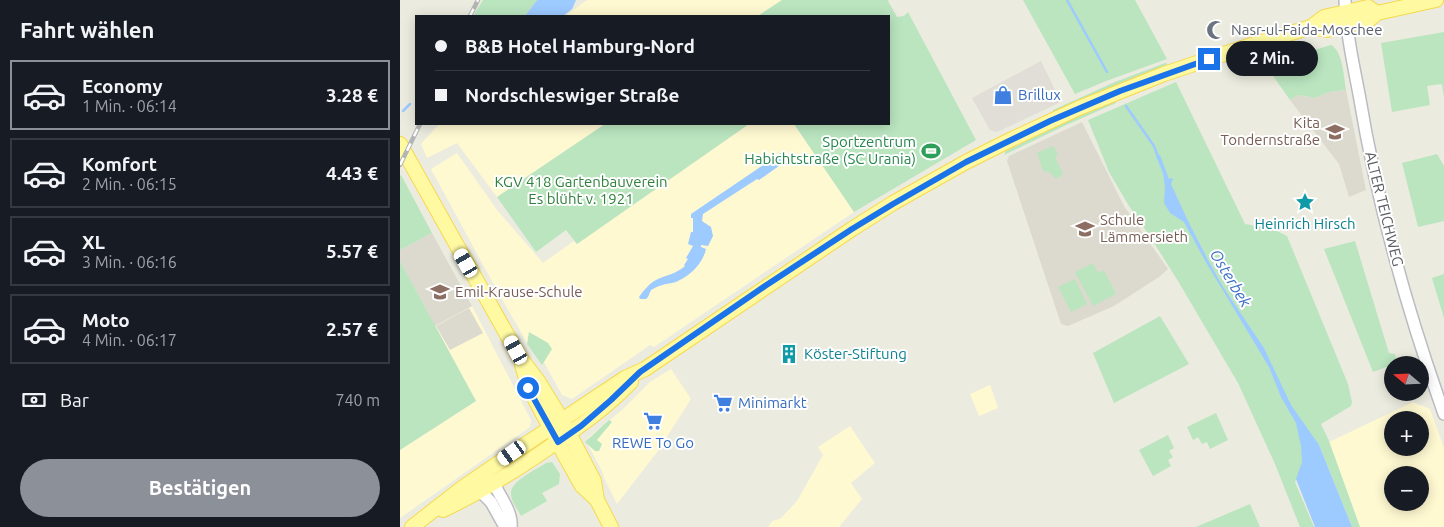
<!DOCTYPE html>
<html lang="de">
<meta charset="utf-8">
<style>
body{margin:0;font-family:Ubuntu,sans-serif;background:#242831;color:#f1f3f6;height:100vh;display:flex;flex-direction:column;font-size:19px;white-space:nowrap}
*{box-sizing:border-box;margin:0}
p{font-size:16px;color:#9ea1a6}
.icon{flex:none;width:28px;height:28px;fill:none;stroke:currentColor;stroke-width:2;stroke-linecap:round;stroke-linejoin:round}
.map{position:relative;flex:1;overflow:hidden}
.details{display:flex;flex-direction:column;background:#171b24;width:400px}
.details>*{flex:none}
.hud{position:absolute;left:15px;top:15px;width:475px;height:110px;border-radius:0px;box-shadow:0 2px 12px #0003;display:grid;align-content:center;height:110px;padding:0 20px;background:#171b24}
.needle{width:32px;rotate:289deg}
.buttons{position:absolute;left:984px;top:356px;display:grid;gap:10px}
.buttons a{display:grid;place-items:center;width:45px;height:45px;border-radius:50%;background:#171b24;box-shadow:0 2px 12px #0003;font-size:25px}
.end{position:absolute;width:22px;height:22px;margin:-11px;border:6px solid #1a73e8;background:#fff;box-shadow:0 0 0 2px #fff}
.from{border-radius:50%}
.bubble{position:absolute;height:35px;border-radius:18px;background:#171b24;box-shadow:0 2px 12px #0003;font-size:16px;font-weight:700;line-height:35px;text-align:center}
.car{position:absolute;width:15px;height:30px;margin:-15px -8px;border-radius:6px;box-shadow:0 0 4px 1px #0007;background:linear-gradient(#fff 24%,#345 0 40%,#fff 0 76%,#345 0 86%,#fff 0)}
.hud b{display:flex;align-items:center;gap:18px;height:48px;font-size:19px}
.hud b+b{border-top:1px solid #363941}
.hud i{width:12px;height:12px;background:#f1f3f6}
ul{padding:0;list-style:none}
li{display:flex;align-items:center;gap:15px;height:70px;margin:0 10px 8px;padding:0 10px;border:2px solid #363941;border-radius:0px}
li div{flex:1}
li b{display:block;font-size:19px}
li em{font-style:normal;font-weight:700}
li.current{border-color:#8c9099}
li>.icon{width:45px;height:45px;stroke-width:1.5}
h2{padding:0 20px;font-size:22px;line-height:60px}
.pay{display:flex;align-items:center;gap:12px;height:55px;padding:0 20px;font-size:19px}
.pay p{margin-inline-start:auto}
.action{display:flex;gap:10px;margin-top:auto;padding:10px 20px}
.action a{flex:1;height:58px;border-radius:30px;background:#8c9099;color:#fff;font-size:20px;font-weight:700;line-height:58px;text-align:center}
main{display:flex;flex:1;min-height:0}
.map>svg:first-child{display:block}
.commercial{fill:#fff9d2;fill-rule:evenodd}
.industrial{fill:#e0ded7}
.education{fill:#dcdace}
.green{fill:#bae5bf}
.water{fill:#9dcaff}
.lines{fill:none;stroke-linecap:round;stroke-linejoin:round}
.stream{stroke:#9dcaff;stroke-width:2.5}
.tertiary-casing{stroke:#babcc2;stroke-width:14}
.primary-casing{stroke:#f6d94f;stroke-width:16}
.tertiary{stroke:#fff;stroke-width:11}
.primary{stroke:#fffaa2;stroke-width:14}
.rail-casing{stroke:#b3b4b4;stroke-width:4.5}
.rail{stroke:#fff;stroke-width:2.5;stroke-dasharray:8;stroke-linecap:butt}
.route{stroke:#1a73e8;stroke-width:6}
.labels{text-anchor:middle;stroke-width:4;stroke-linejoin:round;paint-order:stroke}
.worship-label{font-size:15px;fill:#5b616d;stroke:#fff;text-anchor:start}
.shop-label{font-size:15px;fill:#366cbe;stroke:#fff;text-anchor:start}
.education-label{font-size:15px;fill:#785e54;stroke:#fff;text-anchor:start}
.leisure-label{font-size:15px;fill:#27864d;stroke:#fff;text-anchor:end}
.park-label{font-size:15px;fill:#30813d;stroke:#fff}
.street-label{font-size:15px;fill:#585b61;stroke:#fff}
.culture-label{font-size:15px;fill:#0d838f;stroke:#fff}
.water-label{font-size:16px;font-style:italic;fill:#3c71c6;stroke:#fff}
</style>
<main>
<section class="details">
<h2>Fahrt wählen</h2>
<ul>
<li class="current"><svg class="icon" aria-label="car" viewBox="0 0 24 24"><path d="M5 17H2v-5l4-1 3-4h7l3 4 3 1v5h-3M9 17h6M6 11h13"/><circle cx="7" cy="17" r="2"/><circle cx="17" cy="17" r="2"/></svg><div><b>Economy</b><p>1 Min. · 06:14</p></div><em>3.28 €</em></li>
<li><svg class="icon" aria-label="car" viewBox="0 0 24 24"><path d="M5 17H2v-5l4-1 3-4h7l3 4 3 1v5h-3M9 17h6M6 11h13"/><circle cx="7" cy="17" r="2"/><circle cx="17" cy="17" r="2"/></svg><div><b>Komfort</b><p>2 Min. · 06:15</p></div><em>4.43 €</em></li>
<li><svg class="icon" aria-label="car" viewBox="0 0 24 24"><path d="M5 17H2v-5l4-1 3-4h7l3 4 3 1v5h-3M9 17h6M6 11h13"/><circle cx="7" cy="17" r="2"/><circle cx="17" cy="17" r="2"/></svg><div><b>XL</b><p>3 Min. · 06:16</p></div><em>5.57 €</em></li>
<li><svg class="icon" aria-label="car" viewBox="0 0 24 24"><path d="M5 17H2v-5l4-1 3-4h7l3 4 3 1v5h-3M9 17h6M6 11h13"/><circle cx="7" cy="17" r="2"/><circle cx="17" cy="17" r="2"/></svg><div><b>Moto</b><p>4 Min. · 06:17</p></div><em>2.57 €</em></li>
</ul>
<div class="pay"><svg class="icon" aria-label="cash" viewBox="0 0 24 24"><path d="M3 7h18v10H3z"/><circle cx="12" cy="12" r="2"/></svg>Bar<p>740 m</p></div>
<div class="action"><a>Bestätigen</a></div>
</section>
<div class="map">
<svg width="1044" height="527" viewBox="0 0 1044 527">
<rect width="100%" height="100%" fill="#ecebdf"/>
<g class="commercial">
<polygon points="187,0 382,0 358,16 165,16"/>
<polygon points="39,124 205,124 97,197 57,143 27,158 21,144"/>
<polygon points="349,124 394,124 454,212 254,347 250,345 172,399 162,395 145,364 129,346 99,294 31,169 57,153 97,210 143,263 174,241 177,244"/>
<polygon points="72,306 131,420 130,427 0,518 0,450 76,401 35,326"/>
<polygon points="271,369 291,399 263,443 263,444 261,446 261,447 217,504 204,478 202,471 187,443 189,437 222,410 250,382"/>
<polygon points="590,385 598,408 579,416 570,394"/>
<path d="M1013 402 1030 409 1044 448V527H960L929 442ZM992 420H1020V448H992ZM992 475H1020V502H992Z"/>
<polygon points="450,426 475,463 451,483 462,499 439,527 368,527 372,521 380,519 397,501 423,455 418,447"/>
</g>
<polygon class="industrial" points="641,61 661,102 597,132 590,130 572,98"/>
<g class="education">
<polygon points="946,90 966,190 949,197 939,164 890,100 898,95 915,98 929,92"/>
<polygon points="682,122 724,206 768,269 759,277 714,306 668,326 661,324 607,161 609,156"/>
<polygon points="32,233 72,306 35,326 0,261 0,250"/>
<polygon points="69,308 83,333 50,350 36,326"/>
</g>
<g class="green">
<polygon points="83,0 137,0 125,16 73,16"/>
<polygon points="382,0 489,0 488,1 497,17 504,16 508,12 576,140 454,212 394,124 489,124 489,16 358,16"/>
<polygon points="623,0 735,0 767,59 706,81 675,94"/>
<polygon points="1044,32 1044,98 1042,84 1027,86 1030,105 992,112 981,43"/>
<path d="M931 45C943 51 944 78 946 90L929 92 915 98 898 95 890 100 869 70 874 62Z"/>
<polygon points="765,63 768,64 716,85 653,113 653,110 715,82"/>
<polygon points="776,82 845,224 873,229 887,236 948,384 952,402 951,406 921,424 929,441 960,527 952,527 919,445 895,482 914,527 900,527 875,464 838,383 778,281 749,235 729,206 709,172 688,120"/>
<polygon points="715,101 716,103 662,127 604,155 606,151 661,124"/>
<polygon points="205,124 349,124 177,244 166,230 136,252 97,197"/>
<polygon points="653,146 658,154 655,157 663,174 656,179 649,172 643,171 637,153"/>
<polygon points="1037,154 1044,166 1044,221 1018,227 1002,163"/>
<polygon points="1,175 32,233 0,250 0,176"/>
<polygon points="955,241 989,353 995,354 997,363 973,372 924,249"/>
<polygon points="0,261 76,401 0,450"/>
<polygon points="693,263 698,273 704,270 716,294 693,306 675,272"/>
<polygon points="1044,274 1044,318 1032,278"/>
<polygon points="675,279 687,304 671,312 658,287"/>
<polygon points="760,316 789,364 714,403 693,353"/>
<polygon points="129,332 148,343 152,349 142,365 127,344"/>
<polygon points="816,413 828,440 810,449 807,442 802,444 798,437 793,440 787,427"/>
<polygon points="209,420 212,422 197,440 202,444 199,451 195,451 185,442"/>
<polygon points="768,435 774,448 769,451 773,457 768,460 771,466 753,476 739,450"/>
<path d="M152 462 160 474 159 484 142 493 147 501 121 516C118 510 111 501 111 494 109 482 137 469 146 463Z"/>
<polygon points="850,504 860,527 796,527"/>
</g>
<g class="water">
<polygon points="137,0 176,0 172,9 163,16 125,16"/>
<path d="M381 153 386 161 359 180 357 179 303 214 302 221 311 227 313 236 308 246 301 245V247L306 249C303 263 291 275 278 281 274 283 270 283 266 284 261 285 256 287 251 290L248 297 246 299H240L239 297C243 291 250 283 256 280 266 275 276 274 285 266L284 265 288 259 286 258 293 246 288 244 291 232H293V218H291V214Z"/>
<polygon points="760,155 769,179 771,178 773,179 771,184 788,221 808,260 823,287 864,348 891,405 919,445 952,527 915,527 896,479 902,462 901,446 896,423 881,397 869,367 807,264 784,222 770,213 764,203 765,187 763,173 756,156"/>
</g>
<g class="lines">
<g class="stream">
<polyline points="667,0 707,72"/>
<polyline points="726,106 754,146 758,157"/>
<polyline points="3,111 10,104"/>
</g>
<g class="tertiary-casing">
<g id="tertiary">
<path d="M945 0C946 31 953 63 959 94 977 203 1007 310 1044 414"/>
<path d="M94 484C100 496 113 513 111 527"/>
<polyline points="80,491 91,502 105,527"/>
</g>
</g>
<g class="primary-casing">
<g id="primary">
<polyline points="911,27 927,30 969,20 977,13 1036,0"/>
<polyline points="0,144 119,356 138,381 162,420 194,481 197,500"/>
<polyline points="122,365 129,388 164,454 182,486 197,500 211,527"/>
<path d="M43 510C87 489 128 463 168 434 190 419 212 402 231 382"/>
<polyline points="12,527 62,488 126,444 225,378 245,369 452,229 493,203 566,162 610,140 679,108 764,74 845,47 911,27 924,17 968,7 977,13"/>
</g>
</g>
<use href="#tertiary" class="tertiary"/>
<use href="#primary" class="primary"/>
<g class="rail-casing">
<g id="rail">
<polyline points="70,16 78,0"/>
<polyline points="0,165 20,124"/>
</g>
</g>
<use href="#rail" class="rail"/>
</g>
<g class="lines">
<polyline class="route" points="128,388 158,442 181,426 211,400 240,372 365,286 452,229 493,204 566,162 650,121 720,91 809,59"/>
</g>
<defs>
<g id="mosque-bare" transform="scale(1.5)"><path d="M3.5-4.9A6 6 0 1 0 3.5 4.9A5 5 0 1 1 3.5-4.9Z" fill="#6b7280" stroke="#fff" stroke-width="2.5" paint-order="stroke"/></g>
<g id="shop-bare" transform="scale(1.5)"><path d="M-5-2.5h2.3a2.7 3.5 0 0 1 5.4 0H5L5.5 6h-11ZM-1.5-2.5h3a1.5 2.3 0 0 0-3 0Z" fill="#3f7fe0" stroke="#fff" stroke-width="2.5" paint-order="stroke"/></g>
<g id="school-bare" transform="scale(1.5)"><path d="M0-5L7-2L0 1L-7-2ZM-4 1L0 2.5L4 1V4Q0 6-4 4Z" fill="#8d6e63" stroke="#fff" stroke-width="2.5" paint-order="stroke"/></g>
<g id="stadium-bare" transform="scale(1.5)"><path d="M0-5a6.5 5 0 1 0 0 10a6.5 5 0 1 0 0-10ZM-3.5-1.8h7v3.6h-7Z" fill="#2e9e5b" stroke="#fff" stroke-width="2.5" paint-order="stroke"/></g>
<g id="sight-bare" transform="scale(1.5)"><path d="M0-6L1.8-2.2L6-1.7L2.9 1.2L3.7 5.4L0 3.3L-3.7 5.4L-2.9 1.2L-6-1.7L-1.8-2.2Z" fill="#0f9aa8" stroke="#fff" stroke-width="2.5" paint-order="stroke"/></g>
<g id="building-bare" transform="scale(1.5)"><path d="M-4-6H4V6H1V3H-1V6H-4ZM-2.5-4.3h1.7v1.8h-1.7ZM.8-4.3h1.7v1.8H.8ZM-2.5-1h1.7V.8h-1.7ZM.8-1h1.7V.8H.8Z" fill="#0f9aa8" stroke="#fff" stroke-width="2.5" paint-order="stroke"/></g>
<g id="supermarket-bare" transform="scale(1.5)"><path d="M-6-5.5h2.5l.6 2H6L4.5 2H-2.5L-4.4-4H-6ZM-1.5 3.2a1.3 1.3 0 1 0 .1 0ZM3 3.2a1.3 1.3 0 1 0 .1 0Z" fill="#3f7fe0" stroke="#fff" stroke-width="2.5" paint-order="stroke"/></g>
</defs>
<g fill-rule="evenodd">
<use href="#mosque-bare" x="816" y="30"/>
<use href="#shop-bare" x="603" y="95"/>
<use href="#school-bare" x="935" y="132"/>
<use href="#stadium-bare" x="531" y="151"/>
<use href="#sight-bare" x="905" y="202"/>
<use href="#school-bare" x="685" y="229"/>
<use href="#school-bare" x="40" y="292"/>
<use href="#building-bare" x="389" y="354"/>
<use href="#supermarket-bare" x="323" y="403"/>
<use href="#supermarket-bare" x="253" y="421"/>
</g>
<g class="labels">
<g class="worship-label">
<text x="831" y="35">Nasr-ul-Faida-Moschee</text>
</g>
<g class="shop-label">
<text x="618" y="100">Brillux</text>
<text x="338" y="408">Minimarkt</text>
<text x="253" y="448" text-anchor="middle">REWE To Go</text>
</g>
<g class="education-label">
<text x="920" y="128" text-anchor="end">Kita<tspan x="920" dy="17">Tondernstraße</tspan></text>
<text x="700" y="225">Schule<tspan x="700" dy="17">Lämmersieth</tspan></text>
<text x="55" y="297">Emil-Krause-Schule</text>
</g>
<g class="leisure-label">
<text x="516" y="147">Sportzentrum<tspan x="516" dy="17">Habichtstraße (SC Urania)</tspan></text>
</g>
<g class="park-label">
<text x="181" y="187">KGV 418 Gartenbauverein<tspan x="181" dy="17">Es blüht v. 1921</tspan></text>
</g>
<g class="street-label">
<text transform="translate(984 209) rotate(76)" y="5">ALTER TEICHWEG</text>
</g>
<g class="culture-label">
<text x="905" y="229">Heinrich Hirsch</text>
<text x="404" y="359" text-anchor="start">Köster-Stiftung</text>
</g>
<g class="water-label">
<text transform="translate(831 278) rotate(59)" y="6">Osterbek</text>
</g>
</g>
</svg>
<div class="buttons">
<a><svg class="needle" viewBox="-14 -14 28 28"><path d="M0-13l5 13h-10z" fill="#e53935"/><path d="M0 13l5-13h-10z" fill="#9ea1a6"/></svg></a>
<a>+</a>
<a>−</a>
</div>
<i class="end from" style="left:128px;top:388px"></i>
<i class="end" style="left:809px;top:59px"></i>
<div class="bubble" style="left:826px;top:41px;width:92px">2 Min.</div>
<i class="car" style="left:66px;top:263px;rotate:330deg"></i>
<i class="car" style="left:116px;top:350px;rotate:331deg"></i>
<i class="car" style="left:112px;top:453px;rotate:235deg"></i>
<div class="hud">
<b><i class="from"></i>B&amp;B Hotel Hamburg-Nord</b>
<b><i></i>Nordschleswiger Straße</b>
</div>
</div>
</main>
